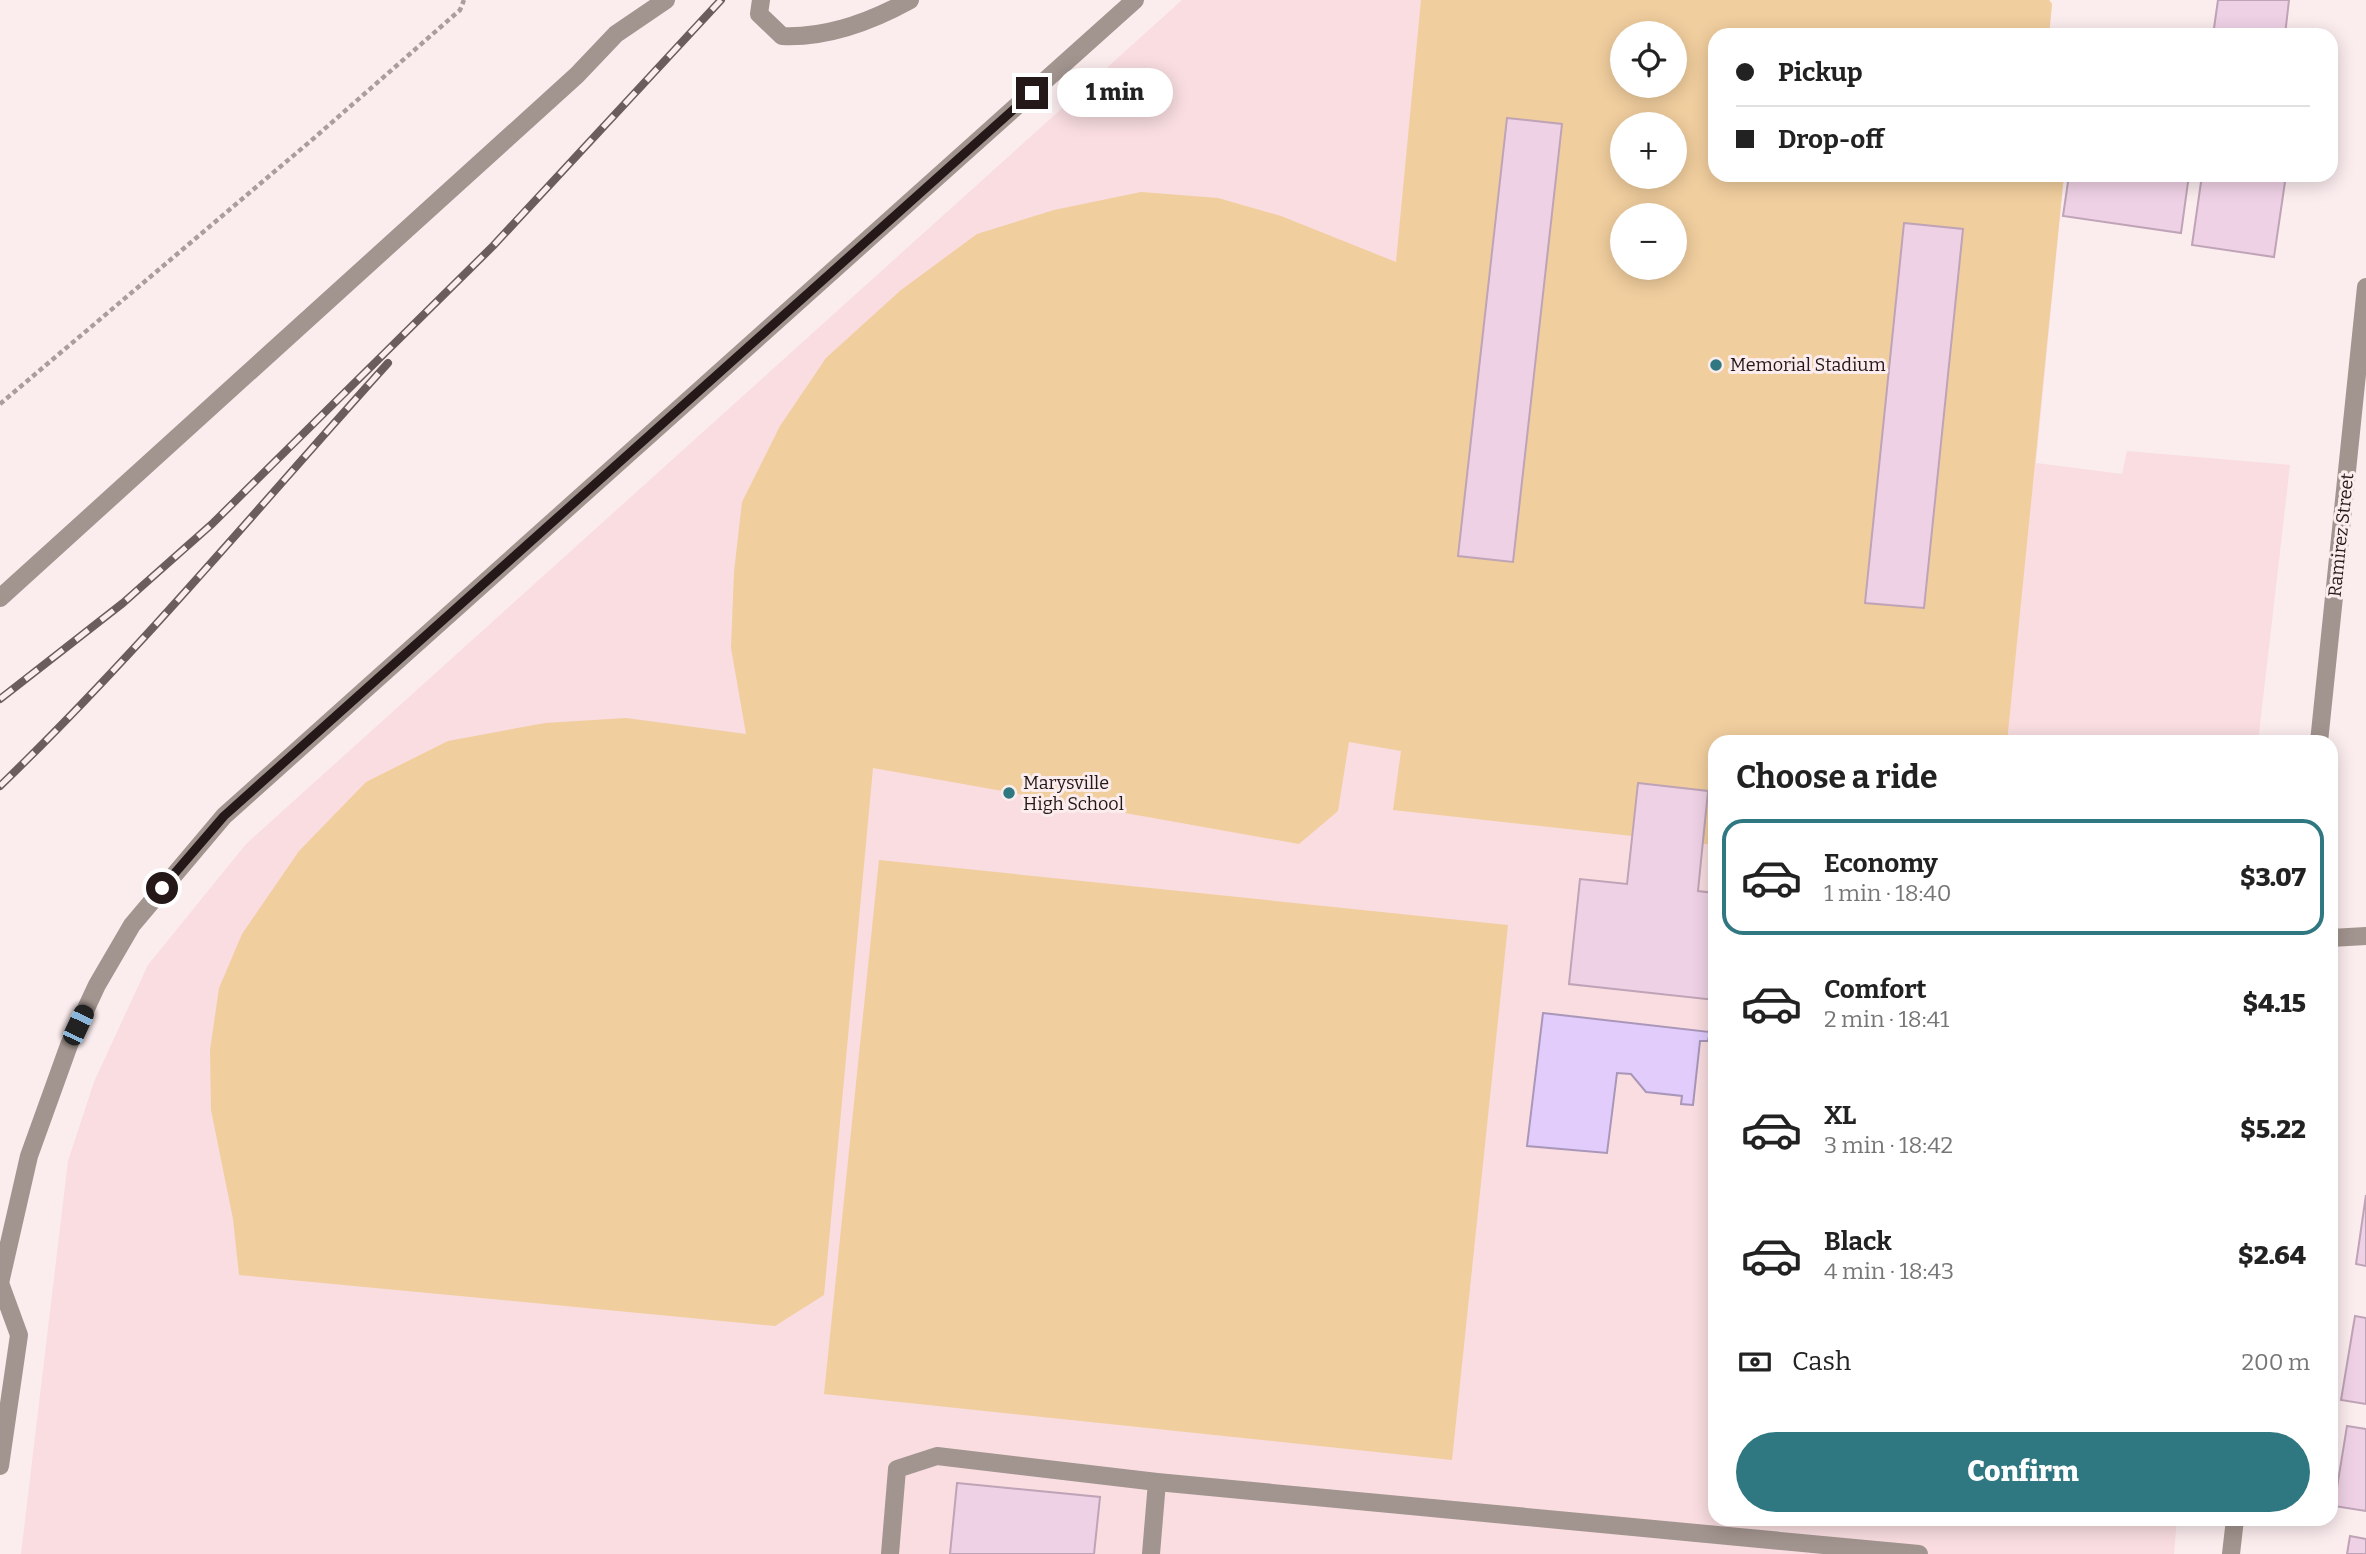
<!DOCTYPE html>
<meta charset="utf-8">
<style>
body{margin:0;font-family:Bitter,serif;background:#f2f2f2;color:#222;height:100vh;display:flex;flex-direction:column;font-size:26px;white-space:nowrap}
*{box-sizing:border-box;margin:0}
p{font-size:23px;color:#767676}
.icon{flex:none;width:38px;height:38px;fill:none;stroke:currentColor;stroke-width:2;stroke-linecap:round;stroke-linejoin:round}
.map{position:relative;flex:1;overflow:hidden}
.drawer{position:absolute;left:1708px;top:735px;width:630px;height:791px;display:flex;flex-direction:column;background:#fff;border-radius:21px;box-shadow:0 4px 18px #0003}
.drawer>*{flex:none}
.banner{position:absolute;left:1708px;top:28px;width:630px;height:154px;border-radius:21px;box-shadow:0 4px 18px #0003;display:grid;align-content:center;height:154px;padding:0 28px;background:#fff}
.tools{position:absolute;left:1610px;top:21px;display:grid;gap:14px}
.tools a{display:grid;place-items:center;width:77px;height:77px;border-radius:50%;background:#fff;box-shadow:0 4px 18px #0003;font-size:35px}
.end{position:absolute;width:32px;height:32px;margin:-16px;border:9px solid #251819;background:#fff;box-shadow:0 0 0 4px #fff}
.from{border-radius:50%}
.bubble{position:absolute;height:49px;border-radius:24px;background:#fff;box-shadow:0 4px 18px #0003;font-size:23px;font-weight:800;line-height:49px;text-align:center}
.car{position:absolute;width:21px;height:42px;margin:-21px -10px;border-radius:9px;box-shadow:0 0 5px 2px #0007;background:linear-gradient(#222 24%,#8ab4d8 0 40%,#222 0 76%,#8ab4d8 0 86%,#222 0)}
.banner b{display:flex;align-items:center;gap:24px;height:66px;font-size:26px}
.banner b+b{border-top:2px solid #e0e0e0}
.banner i{width:18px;height:18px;background:#222}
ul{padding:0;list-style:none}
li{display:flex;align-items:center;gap:21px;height:116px;margin:0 14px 10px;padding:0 14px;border:4px solid transparent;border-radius:21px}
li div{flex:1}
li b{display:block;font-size:26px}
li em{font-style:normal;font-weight:800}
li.selected{border-color:#307881}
li>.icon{width:63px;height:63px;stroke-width:1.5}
h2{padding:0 28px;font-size:32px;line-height:84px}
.pay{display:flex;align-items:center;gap:18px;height:77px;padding:0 28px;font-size:26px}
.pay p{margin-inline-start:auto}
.primary-button{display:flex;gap:14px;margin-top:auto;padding:14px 28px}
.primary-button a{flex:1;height:80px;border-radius:42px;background:#307881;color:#fff;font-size:28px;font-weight:800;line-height:80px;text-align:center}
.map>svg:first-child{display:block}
.built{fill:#f9dde0;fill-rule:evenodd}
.green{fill:#f1ce9e;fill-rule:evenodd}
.water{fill:#e1ccfc;stroke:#a996b8;stroke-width:2}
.building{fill:#efd1e5;stroke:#bfa3b6;stroke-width:2}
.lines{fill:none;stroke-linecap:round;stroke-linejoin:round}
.path{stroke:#ab9d9e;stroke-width:4.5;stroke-dasharray:5 3.5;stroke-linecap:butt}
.service{stroke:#a2948e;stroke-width:18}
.tertiary{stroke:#a2948e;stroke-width:18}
.rail-casing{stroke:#6b5d5e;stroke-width:8}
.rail{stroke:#fbecee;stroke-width:5;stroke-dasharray:16;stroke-linecap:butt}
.route{stroke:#251819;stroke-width:9}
.poi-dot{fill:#307881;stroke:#fbecee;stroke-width:2.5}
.labels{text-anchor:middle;stroke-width:6;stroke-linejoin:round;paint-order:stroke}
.poi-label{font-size:18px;fill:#251819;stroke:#fbecee;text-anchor:start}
.street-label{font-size:18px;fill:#251819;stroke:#fbecee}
</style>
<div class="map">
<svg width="2366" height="1554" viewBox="0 0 2366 1554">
<rect width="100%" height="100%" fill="#fbecee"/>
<path class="built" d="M1182 0H2049L2052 4 2049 35H1715V175H2064L2036 463 2122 474 2127 451 2290 465 2258 742H1715V1519H2177L2174 1554H21L68 1161 94 1082 148 965 246 844ZM1622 33H1675V86H1622ZM1622 124H1675V177H1622ZM1622 215H1675V268H1622Z"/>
<g class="green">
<path d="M1421 0H2049L2052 4 2049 35H1715V175H2064L2007 742H1715V845L1393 810 1401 751 1349 742 1338 811 1299 844 873 768 824 1295 775 1326 239 1275 233 1219 211 1110 210 1050 219 988 242 934 299 851 366 782 448 741 545 723 626 718 746 734 731 648 734 572 742 502 780 426 826 358 901 290 977 234 1054 210 1141 192 1218 198 1281 216 1396 262ZM1622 33H1675V86H1622ZM1622 124H1675V177H1622ZM1622 215H1675V268H1622Z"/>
<polygon points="879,860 1508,925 1452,1460 824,1394"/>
</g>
<polygon class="water" points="1543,1013 1710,1032 1708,1041 1700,1041 1693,1105 1681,1104 1682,1096 1646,1092 1631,1074 1617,1073 1607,1153 1527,1146"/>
<g class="building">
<polygon points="2218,0 2289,0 2285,35 2213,35"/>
<polygon points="1507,118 1562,124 1513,562 1458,556"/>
<polygon points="2069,175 2189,175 2181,233 2063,216"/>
<polygon points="2202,175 2286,175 2274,257 2192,245"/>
<polygon points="1904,223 1963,229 1924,608 1865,603"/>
<polygon points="1638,783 1708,791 1698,891 1715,893 1715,1000 1569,984 1580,879 1627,884"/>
<polygon points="2366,1195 2366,1266 2356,1264"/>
<polygon points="2355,1316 2366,1318 2366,1404 2341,1400"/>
<polygon points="2347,1426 2366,1429 2366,1511 2334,1506"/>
<polygon points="957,1483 1100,1497 1094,1554 950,1554"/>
<polygon points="2350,1536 2366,1539 2366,1554 2347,1554"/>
</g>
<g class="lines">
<polyline class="path" points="0,404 313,139 460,10 464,0"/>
<g class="service">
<path d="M761 0 759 14 782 36C826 38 872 21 910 0"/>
<polyline points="0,598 577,75 616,34 666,0"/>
<polyline points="890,1554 897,1469 937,1456 1157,1482 1919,1554"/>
<polyline points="1151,1554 1157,1482"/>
</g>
<g class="tertiary">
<polyline points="2319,742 2366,287"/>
<polyline points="2331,938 2366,936"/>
<polyline points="0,1283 29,1156 69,1045 97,985 132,925 224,816 1135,0"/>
<polyline points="0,1466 19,1335 0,1283"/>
<polyline points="2231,1554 2235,1519"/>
</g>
<g class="rail-casing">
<g id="rail">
<polyline points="0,699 123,603 212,524 493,246 721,0"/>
<path d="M0 786C138 653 260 505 388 363"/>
</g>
</g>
<use href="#rail" class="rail"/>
</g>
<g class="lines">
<polyline class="route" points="162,888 224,816 1032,93"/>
</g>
<g class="poi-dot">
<circle cx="1716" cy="365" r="7"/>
<circle cx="1009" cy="793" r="7"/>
</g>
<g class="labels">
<g class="poi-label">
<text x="1730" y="371">Memorial Stadium</text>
<text x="1023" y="789">Marysville<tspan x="1023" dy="21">High School</tspan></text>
</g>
<g class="street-label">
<text transform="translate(2341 535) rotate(-84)" y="6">Ramirez Street</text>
</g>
</g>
</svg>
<div class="tools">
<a><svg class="icon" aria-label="locate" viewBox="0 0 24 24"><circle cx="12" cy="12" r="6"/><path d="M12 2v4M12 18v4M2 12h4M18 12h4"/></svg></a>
<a>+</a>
<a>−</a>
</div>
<i class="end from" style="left:162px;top:888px"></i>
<i class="end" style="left:1032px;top:93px"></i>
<div class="bubble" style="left:1057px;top:68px;width:116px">1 min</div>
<i class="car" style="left:78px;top:1025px;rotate:25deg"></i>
<div class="banner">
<b><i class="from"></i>Pickup</b>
<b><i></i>Drop-off</b>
</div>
<section class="drawer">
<h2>Choose a ride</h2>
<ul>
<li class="selected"><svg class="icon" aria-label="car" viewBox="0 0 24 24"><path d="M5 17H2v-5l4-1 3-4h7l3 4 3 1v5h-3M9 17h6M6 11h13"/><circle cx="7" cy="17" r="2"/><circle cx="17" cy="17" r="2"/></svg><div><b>Economy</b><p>1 min · 18:40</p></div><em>$3.07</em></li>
<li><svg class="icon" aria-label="car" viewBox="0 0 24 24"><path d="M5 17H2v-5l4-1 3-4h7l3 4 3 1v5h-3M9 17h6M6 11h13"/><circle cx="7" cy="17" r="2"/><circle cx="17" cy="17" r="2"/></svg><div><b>Comfort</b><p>2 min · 18:41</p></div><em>$4.15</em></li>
<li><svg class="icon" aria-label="car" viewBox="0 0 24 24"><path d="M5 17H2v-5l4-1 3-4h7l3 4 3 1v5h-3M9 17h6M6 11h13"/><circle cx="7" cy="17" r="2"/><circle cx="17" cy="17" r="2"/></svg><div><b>XL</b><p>3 min · 18:42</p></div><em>$5.22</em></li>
<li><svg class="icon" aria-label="car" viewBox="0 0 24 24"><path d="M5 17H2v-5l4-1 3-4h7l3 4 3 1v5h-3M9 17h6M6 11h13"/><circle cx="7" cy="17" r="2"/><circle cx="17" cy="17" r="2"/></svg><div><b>Black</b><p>4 min · 18:43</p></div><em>$2.64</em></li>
</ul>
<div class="pay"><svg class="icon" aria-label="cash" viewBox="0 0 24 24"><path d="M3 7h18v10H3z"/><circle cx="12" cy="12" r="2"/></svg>Cash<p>200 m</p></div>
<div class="primary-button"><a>Confirm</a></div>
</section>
</div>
